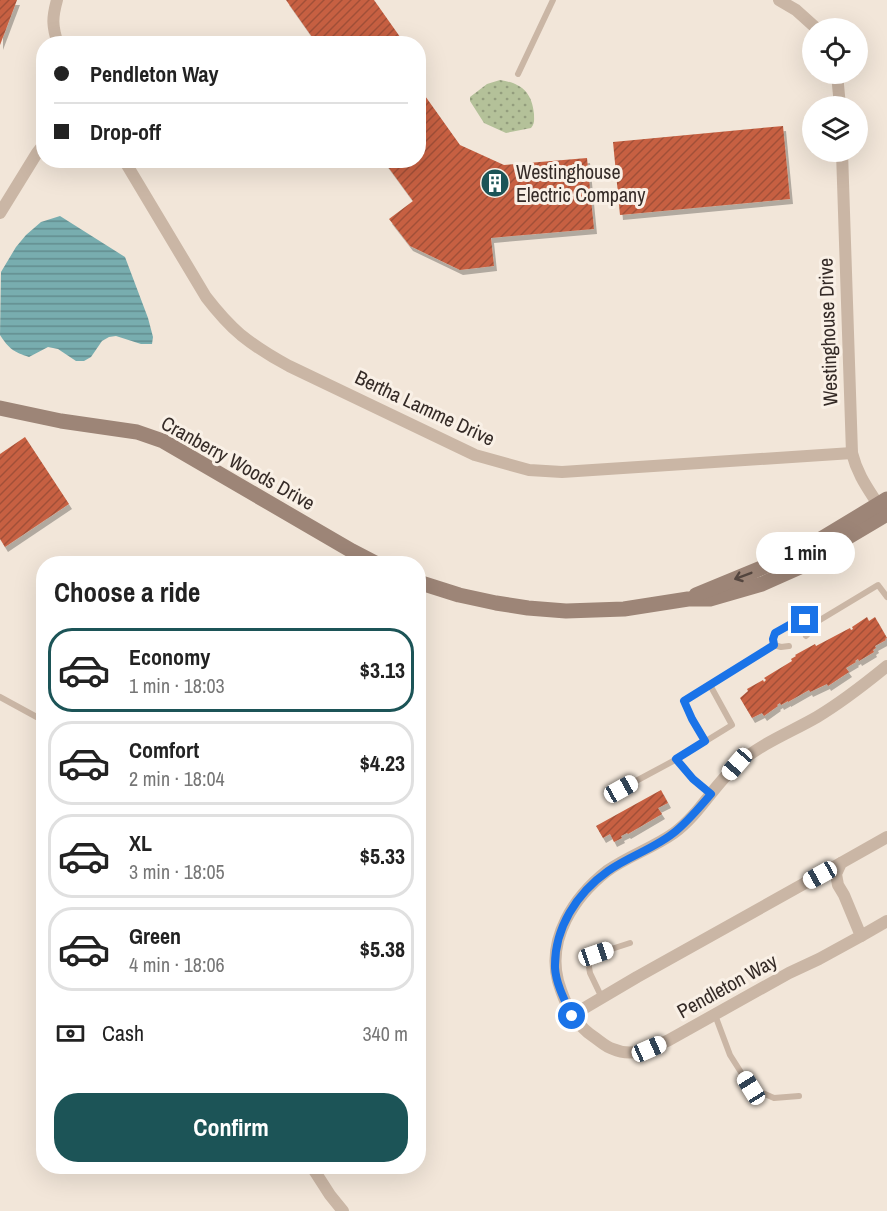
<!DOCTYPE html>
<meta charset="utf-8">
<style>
body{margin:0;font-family:"Archivo Narrow",sans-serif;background:#f2f2f2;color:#222;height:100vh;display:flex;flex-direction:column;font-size:22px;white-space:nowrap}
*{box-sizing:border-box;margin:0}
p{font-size:20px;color:#767676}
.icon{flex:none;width:33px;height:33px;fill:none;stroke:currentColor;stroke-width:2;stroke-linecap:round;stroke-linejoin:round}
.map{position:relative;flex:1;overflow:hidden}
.sheet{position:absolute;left:36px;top:556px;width:390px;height:618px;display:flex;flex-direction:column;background:#fff;border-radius:24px;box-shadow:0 6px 24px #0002}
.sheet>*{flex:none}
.top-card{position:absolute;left:36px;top:36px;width:390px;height:132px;border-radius:24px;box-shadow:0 6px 24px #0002;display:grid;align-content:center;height:132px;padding:0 18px;background:#fff}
.fabs{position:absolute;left:802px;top:18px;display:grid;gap:12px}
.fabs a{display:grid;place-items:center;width:66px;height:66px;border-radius:50%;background:#fff;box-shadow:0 6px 24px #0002;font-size:30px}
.end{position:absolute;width:27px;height:27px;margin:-14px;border:8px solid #1a73e8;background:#fff;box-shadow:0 0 0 3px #fff}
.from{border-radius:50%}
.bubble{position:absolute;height:42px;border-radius:21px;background:#fff;box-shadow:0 6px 24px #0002;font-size:20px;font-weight:700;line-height:42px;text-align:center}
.car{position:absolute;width:18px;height:36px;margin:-18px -9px;border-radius:8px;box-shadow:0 0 4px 2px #0007;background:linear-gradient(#fff 24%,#345 0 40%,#fff 0 76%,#345 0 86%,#fff 0)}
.top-card b{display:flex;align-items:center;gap:21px;height:57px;font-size:22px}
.top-card b+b{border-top:2px solid #e0e0e0}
.top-card i{width:15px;height:15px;background:#222}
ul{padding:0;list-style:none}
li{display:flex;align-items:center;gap:18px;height:84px;margin:0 12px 9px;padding:0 6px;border:3px solid #e0e0e0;border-radius:24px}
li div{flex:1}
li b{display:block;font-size:22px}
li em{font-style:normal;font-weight:700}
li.active{border-color:#1c5457}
li>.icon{width:54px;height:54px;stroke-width:1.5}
h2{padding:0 18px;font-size:27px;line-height:72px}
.pay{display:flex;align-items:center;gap:15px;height:66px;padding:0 18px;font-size:22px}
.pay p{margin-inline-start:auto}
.action{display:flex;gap:12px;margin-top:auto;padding:12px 18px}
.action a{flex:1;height:69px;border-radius:24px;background:#1c5457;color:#fff;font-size:24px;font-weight:700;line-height:69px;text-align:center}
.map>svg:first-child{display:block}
.park{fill:url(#park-dots)}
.water{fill:url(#water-rules)}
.building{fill:url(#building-hatch);filter:url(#shadow)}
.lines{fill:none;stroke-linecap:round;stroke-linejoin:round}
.lane{stroke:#cab6a5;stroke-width:6}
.street{stroke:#cab6a5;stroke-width:12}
.secondary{stroke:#9d8577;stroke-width:15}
.oneway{stroke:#54463f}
.route{stroke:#1a73e8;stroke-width:8}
.labels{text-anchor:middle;stroke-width:6;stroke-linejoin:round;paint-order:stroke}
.poi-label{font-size:20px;fill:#352b27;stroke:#f9f0e6;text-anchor:start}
.street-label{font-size:20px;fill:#352b27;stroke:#f9f0e6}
</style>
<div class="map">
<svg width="887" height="1211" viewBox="0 0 887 1211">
<defs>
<pattern id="park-dots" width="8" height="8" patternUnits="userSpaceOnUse" patternTransform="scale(1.5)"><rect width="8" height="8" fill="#b4c199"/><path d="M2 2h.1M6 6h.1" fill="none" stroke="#939d7d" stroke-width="1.8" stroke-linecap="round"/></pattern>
<pattern id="water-rules" width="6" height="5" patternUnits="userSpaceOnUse" patternTransform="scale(1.5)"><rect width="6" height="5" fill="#78adaf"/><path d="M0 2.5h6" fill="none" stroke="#638d8e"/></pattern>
<pattern id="building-hatch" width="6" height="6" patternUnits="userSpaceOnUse" patternTransform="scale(1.5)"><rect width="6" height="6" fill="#c76142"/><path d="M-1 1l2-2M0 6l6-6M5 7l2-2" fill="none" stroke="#a25037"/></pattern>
<filter id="shadow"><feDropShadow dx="3" dy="5" stdDeviation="0" flood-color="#0004"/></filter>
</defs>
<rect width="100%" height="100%" fill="#f2e6d9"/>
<path class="park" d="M500 80C521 83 532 92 534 114 534 120 535 123 531 128L506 133 484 123 470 101V97L487 84Z"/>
<path class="water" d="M60 216 125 257 148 318 153 337 152 344H141L116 336 109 337 102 341 91 357 84 361H76L58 349 48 347 29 357C14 352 9 349 0 335L1 272 16 247 26 235 41 222Z"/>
<g class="building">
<polygon points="0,0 17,0 0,45"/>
<polygon points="286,0 374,0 405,44 317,44"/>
<polygon points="418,86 460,145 504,165 587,158 594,229 491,238 494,266 460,270 410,246 389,219 413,201 383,160 418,160"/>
<polygon points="783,126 790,199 620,215 613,142"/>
<polygon points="25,437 69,504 5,547 0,539 0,454"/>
<polygon points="867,617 869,621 875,617 887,638 885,639 886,640 875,646 876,648 873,650 874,652 859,661 858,659 855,661 856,662 846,668 849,672 828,686 827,684 810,692 809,690 788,702 788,701 781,705 780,703 777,705 778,706 764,716 762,713 752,718 740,698 748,691 747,689 763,680 764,682 766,680 764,678 792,661 791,659 796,656 795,655 815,644 816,646 850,628 851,630 853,629 852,627"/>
<polygon points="661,790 668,803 658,808 662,814 628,834 627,833 621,836 622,838 614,842 610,834 603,838 596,826"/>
</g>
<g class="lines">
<g class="lane">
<polyline points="518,74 553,0"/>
<polyline points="806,636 810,632 810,626"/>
<polyline points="774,645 781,647 789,646"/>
<polyline points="0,697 44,721"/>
<polyline points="706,741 732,725 710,685"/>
<polyline points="677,759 693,779 711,794"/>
<polyline points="621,789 677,759 706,741 692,719 684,701 774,645 773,639 775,633 800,619 805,620 810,626 878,585 887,597"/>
<polyline points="602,998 590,973 588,961 596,954 630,943"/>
<polyline points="715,1015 730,1055 751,1088 774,1098 799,1096"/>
</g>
<g class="street">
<path d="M57 0C52 18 52 26 58 44"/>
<polyline points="779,0 796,10 816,28"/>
<polyline points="837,74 840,106"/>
<path d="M842 152 852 453C858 477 870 491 882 511"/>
<path d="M124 160 206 297C216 310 228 324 241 335 256 347 272 357 289 366L475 455 529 470 562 472 852 453"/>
<polyline points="0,213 37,153 44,144"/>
<path d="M887 666C865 684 842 702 817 717 791 732 762 743 739 763 715 783 700 814 674 833 653 848 628 856 607 871 574 897 547 938 558 981 565 1004 573 1023 594 1037 600 1041 606 1047 613 1049 633 1058 651 1048 669 1040L789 973 819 959 861 936 844 895 838 885 836 874 841 863 887 837"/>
<polyline points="861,936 887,921"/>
<polyline points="571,1016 637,977 841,863"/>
<polyline points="312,1167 330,1195 343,1211"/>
</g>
<g class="secondary">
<polyline points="0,408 61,421 137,432 163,441 352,551 377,564"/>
<polyline points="418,582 459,595 496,603 528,608 566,611 624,609 688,599 710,599 762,584 807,564 828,549 887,514"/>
<polyline points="696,595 788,557 816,542 887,499"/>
</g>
</g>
<defs><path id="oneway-shaft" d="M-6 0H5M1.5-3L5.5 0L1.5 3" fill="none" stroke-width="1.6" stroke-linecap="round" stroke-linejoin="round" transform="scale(1.5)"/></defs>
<use class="oneway" href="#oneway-shaft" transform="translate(743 576) rotate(159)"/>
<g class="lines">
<path class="route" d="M572 1016C565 1001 556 984 555 968 554 928 577 893 608 871 629 856 656 848 676 831 689 820 700 807 711 794L693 779 676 759 705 741 692 719 684 701 774 645 773 639 775 633 800 619 805 620"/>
</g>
<defs>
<g id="building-disc" transform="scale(1.5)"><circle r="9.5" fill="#1c5457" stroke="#f9f0e6"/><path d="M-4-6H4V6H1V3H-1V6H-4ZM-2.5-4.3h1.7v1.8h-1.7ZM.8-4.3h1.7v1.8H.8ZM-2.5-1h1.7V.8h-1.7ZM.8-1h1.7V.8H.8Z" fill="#fff"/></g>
</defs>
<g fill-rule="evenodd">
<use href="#building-disc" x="495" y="183"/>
</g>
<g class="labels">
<g class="poi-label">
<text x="516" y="179">Westinghouse<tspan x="516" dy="23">Electric Company</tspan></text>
</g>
<g class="street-label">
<text transform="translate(828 332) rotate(-92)" y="7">Westinghouse Drive</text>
<text transform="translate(425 408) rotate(25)" y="7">Bertha Lamme Drive</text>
<text transform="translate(238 463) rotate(29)" y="7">Cranberry Woods Drive</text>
<text transform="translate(727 986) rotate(-29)" y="7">Pendleton Way</text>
</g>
</g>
</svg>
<div class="fabs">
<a><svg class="icon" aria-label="locate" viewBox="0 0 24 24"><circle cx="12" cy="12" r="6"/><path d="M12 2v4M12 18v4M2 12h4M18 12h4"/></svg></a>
<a><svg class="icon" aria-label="layers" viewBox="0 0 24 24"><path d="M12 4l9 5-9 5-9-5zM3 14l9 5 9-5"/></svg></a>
</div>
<i class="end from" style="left:572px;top:1016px"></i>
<i class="end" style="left:805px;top:620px"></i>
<div class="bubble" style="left:756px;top:532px;width:99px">1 min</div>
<i class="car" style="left:737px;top:764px;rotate:221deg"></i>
<i class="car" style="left:621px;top:789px;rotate:61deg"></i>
<i class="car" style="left:820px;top:875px;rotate:241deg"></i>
<i class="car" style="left:596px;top:954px;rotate:71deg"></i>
<i class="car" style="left:649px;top:1049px;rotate:66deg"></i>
<i class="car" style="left:751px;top:1088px;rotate:328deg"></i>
<div class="top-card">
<b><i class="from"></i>Pendleton Way</b>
<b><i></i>Drop-off</b>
</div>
<section class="sheet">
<h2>Choose a ride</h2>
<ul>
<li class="active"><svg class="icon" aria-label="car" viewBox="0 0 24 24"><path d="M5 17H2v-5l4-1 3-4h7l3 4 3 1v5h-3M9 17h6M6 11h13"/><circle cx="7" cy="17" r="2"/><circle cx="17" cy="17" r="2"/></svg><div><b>Economy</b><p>1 min · 18:03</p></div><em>$3.13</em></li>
<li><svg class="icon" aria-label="car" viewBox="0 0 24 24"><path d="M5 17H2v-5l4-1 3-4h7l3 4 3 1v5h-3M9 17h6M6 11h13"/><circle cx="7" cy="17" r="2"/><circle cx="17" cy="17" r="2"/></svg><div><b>Comfort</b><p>2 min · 18:04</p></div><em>$4.23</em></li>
<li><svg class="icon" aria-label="car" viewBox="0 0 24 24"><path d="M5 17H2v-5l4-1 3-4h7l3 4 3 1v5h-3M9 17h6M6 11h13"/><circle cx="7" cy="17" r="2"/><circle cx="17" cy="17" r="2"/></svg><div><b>XL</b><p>3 min · 18:05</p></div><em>$5.33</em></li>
<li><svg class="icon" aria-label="car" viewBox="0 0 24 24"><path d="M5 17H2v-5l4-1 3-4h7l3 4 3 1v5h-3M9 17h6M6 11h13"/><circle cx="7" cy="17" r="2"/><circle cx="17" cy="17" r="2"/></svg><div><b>Green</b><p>4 min · 18:06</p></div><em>$5.38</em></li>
</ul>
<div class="pay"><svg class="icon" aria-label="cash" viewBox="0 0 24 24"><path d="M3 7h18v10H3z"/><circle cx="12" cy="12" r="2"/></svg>Cash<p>340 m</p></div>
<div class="action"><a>Confirm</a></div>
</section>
</div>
